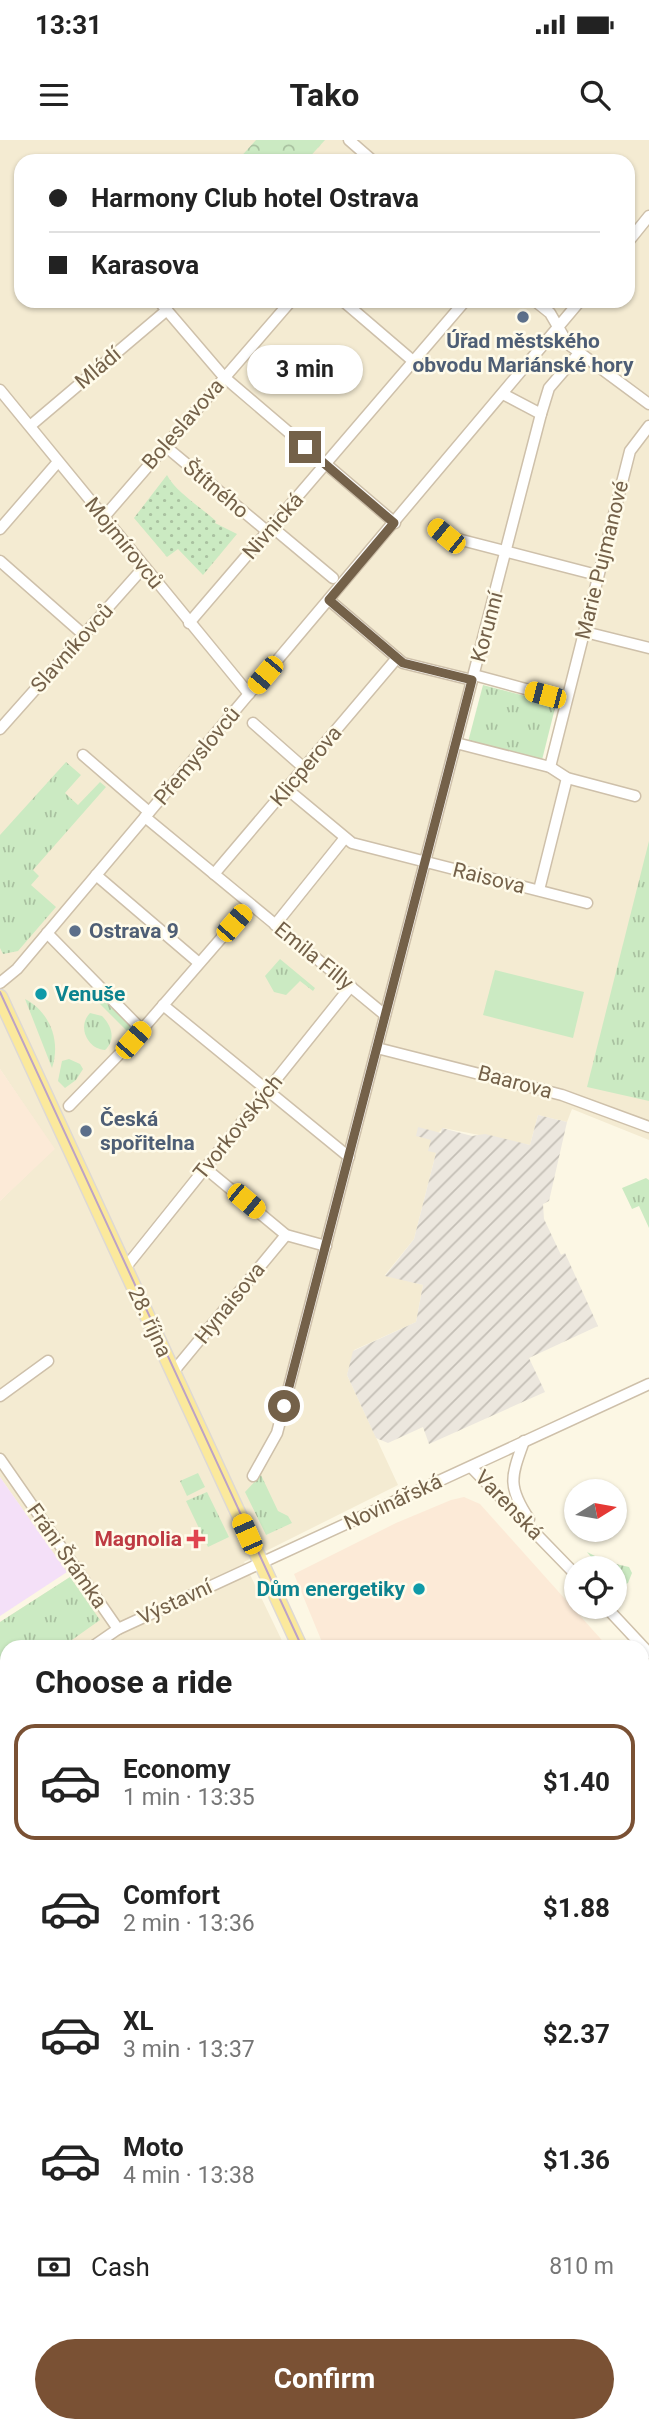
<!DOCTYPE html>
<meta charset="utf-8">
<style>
body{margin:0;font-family:Roboto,sans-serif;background:#f6f6f6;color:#222;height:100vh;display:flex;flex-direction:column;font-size:26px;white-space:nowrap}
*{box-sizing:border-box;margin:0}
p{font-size:23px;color:#767676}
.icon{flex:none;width:38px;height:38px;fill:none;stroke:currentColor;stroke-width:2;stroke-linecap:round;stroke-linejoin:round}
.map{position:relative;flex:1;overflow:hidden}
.drawer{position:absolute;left:0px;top:1500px;width:649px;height:793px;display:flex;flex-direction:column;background:#fff;border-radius:21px 21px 0 0;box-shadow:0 2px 5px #0004}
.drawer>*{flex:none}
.guide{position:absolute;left:14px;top:14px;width:621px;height:154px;border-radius:21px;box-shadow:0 2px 5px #0004;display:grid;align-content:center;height:154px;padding:0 35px;background:#fff}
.needle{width:46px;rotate:79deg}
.fabs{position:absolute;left:564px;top:1339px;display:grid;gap:14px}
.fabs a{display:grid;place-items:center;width:63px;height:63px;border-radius:50%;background:#fff;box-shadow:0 2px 5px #0004;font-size:35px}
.end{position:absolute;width:32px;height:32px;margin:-16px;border:9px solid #746149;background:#fff;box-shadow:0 0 0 4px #fff}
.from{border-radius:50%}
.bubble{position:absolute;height:49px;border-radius:24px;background:#fff;box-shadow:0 2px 5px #0004;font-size:23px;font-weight:700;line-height:49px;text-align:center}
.car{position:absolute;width:21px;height:42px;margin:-21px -10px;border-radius:9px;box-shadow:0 0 5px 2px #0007;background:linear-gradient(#f5c518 24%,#345 0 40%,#f5c518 0 76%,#345 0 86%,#f5c518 0)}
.guide b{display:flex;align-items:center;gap:24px;height:66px;font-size:26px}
.guide b+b{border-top:2px solid #e0e0e0}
.guide i{width:18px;height:18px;background:#222}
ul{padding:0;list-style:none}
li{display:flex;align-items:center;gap:21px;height:116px;margin:0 14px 10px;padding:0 21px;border:4px solid transparent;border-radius:21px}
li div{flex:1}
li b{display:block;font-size:26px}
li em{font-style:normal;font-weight:700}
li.current{border-color:#7a5134}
li>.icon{width:63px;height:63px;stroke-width:1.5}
h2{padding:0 35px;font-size:32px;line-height:84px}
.pay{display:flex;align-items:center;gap:18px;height:77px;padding:0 35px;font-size:26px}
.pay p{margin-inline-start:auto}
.action{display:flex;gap:14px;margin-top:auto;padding:14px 35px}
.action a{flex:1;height:80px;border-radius:42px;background:#7a5134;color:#fff;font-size:28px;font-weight:700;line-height:80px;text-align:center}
.status{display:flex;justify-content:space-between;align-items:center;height:49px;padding:0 35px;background:#fff;direction:ltr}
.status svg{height:19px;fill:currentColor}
header{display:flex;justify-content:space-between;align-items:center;height:91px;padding:0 35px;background:#fff;font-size:32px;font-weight:700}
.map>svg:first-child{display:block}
.residential{fill:#f4ebd2;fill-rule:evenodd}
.commercial{fill:#fcead7}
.industrial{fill:url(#industrial-furrows)}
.education{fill:#f4e0f8}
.grass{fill:url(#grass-tufts)}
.park{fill:url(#park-crowns)}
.garden{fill:url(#garden-dots)}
.pitch{fill:#cbeac2}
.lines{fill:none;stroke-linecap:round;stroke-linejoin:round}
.minor-casing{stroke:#cec0aa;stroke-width:13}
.major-casing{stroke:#ded9d3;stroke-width:17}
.minor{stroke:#fff;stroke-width:10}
.major{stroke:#fbe99c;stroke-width:14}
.tram{stroke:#bca2c6;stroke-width:2}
.route{stroke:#746149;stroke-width:9}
.service-dot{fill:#5c6f8a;stroke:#fffbea;stroke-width:2.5}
.culture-dot{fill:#0f9aa8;stroke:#fffbea;stroke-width:2.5}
.health-dot{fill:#e0444e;stroke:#fffbea;stroke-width:2.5}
.labels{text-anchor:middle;stroke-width:5;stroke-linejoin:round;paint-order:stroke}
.service-label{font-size:21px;font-weight:bold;fill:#4e5e75;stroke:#fffbea;text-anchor:start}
.street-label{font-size:21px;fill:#746149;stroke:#fffbea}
.culture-label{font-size:21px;font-weight:bold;fill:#0d838f;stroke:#fffbea;text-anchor:start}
.health-label{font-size:21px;font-weight:bold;fill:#be3a42;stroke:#fffbea;text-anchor:end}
</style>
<div class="status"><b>13:31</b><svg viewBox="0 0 49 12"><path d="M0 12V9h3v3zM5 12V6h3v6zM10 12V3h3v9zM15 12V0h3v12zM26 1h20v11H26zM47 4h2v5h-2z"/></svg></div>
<header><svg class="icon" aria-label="menu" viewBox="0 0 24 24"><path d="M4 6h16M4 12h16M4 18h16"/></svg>Tako<svg class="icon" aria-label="search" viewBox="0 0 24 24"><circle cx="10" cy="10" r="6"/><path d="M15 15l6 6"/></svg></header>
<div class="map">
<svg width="649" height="2292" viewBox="0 0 649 2292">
<defs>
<pattern id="industrial-furrows" width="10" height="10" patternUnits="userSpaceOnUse" patternTransform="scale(1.75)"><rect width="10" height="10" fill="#ece7de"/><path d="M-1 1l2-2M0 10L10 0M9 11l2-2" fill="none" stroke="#c4bfb6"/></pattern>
<pattern id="grass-tufts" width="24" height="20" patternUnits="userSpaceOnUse" patternTransform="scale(1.75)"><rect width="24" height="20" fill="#cbeac2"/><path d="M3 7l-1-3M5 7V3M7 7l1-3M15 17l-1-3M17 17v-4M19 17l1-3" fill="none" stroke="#a9c1a0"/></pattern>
<pattern id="park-crowns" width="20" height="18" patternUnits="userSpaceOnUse" patternTransform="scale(1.75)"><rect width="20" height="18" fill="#cbeac2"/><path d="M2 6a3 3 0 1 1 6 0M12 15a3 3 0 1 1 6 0" fill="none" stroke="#a9c1a0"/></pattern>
<pattern id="garden-dots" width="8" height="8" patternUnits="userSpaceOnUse" patternTransform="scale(1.75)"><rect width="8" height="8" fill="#cbeac2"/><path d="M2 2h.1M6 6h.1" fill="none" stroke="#a9c1a0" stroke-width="1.8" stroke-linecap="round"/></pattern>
</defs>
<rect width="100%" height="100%" fill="#fcf7e4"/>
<g class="residential">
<path d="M0 0H649V1000L572 969 567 982 538 975 530 1005 443 988 431 1000 436 1013 414 1099 385 1135 423 1145 416 1182 354 1210 347 1235 398 1345 244 1422 285 1507H7V1532L0 1522V1482L70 1437 0 1337V1061L54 1009 0 929ZM21 21H628V161H21ZM474 535 566 560 550 626 456 603Z"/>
<polygon points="7,1545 7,2286 457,2286 462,2292 0,2292 0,1550"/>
</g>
<g class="commercial">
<polygon points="0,929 55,1009 0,1061"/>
<polygon points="464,1357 480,1364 608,1507 324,1507 294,1434 396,1383 451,1360"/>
<polygon points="642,1544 649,1552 649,1710 642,1715"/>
<polygon points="568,2286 627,2286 630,2292 571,2292"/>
</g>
<polygon class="industrial" points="538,975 567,982 549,1061 543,1064 544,1079 561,1115 565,1113 598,1186 529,1218 545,1252 429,1304 423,1287 388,1303 376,1298 347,1235 353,1211 416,1182 423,1145 385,1136 414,1099 436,1013 428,1011 431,1000 416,996 418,987 441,993 442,988 472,996 485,994 530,1005"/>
<g class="education">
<polygon points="0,1337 67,1432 0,1476"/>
<polygon points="0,2211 7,2220 7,2286 55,2286 47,2292 0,2292"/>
</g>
<g class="grass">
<polygon points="483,545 556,564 542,620 468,602"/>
<polygon points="66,622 81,635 65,653 78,665 100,642 106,647 33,730 39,736 31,745 56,767 18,811 3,814 0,808 0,695"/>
<polygon points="649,701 649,961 587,947"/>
<polygon points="280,819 315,848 313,851 300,841 286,855 274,852 265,836"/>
<polygon points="93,846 133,885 127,891 88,852"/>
<path d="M25 859C50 872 61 901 52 928Z"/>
<path d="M90 873 102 876C112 886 116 900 105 910 87 909 77 886 90 873Z"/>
<polygon points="69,919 80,924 83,929 76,940 65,948 58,941 62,921"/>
<polygon points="646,1038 649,1040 649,1088 639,1066 632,1069 622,1048"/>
<polygon points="198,1333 205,1347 187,1356 180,1341"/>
<polygon points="261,1335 278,1371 288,1376 292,1383 266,1395 245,1352"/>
<polygon points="207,1352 229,1397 208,1407 186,1361"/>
<polygon points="587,1412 607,1422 629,1427 632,1433 628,1443 618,1448 614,1443 614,1428 600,1428"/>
<polygon points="70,1437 100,1480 62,1507 7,1507 7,1532 0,1522 0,1482"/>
<polygon points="7,1873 7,1996 0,2002 0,1878"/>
</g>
<g class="park">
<polygon points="256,0 325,0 306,21 237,21"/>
<polygon points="649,1710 649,2139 642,2142 642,1715"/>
</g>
<path class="garden" d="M167 335C175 351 199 366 216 381L215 383 237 394 203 435 178 409 167 417 134 378Z"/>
<polygon class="pitch" points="495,830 584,852 573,898 483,875"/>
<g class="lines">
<g class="minor-casing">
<g id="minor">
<polyline points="349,0 373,21"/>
<polyline points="628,102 649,76"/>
<polyline points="159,161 224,237 395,383"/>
<polyline points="343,161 413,221"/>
<polyline points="535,161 550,173 568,204 649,264"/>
<polyline points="0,250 249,554"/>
<polyline points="503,254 541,274"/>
<polyline points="30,286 167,170"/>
<polyline points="165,306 268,392"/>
<polyline points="104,377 291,161"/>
<polyline points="434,386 446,396 597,435"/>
<polyline points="272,387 333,438"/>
<polyline points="0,389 57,323"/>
<polyline points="0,421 84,495"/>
<polyline points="329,460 403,523 472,540"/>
<polyline points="189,483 465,161"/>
<polyline points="585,492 649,508"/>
<polyline points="474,535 566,560"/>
<polyline points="253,583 304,628"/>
<polyline points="0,589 144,427"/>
<polyline points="456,603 550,627 567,638 635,656"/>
<polyline points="83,615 149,672"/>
<polyline points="550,627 630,311 649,286"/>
<polyline points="287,649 352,703 587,763"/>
<polyline points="145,677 385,875"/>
<polyline points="214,734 397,518"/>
<polyline points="96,735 199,823"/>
<polyline points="539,750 567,638"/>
<polyline points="275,785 344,699"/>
<polyline points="47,793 142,890"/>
<polyline points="0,843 17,829 580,161"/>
<polyline points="163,865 349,1017"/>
<polyline points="377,908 562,955 649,987"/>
<polyline points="69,966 133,900 250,765"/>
<polyline points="205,1028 286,1095 326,1106"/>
<polyline points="125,1128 351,846"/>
<polyline points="173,1232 286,1095"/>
<polyline points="0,1256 48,1221"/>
<path d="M524 1301C511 1337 507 1346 529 1379"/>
<polyline points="0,1319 118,1489"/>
<polyline points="471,1327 576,1435"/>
<polyline points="253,1336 277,1293 541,274 549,248 580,212"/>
<polyline points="605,1466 649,1513"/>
<polyline points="92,1507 118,1489 649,1244"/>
<polyline points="0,1572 7,1567"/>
<polyline points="0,1777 7,1786"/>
<polyline points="0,1838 7,1833"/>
<polyline points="0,2043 7,2038"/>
<polyline points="107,2286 112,2292"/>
<polyline points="392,2286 397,2292"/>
<polyline points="263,2292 272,2286"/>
</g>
</g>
<g class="major-casing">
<g id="major">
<polyline points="0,857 300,1507"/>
<polyline points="642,2221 649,2235"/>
<polyline points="642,2270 649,2285"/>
</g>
</g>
<use href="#minor" class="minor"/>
<use href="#major" class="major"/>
<g class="tram">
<polyline points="0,852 302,1507"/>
<polyline points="642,2241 649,2255"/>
</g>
</g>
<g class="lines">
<polyline class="route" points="284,1266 472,540 403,523 329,460 394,383 305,307"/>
</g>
<g class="service-dot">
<circle cx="523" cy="177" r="7"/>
<circle cx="75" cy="791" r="7"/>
<circle cx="86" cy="991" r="7"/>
</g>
<g class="culture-dot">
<circle cx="41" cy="854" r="7"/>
<circle cx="419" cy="1449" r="7"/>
</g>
<path class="health-dot" d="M192.5 1388.5h7v7h7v7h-7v7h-7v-7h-7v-7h7z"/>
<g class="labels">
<g class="service-label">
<text x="523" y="208" text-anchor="middle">Úřad městského<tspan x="523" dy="24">obvodu Mariánské hory</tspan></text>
<text x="89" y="798">Ostrava 9</text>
<text x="100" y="986">Česká<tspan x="100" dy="24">spořitelna</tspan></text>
</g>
<g class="street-label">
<text transform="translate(98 228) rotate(-40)" y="7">Mládí</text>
<text transform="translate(183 284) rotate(-49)" y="7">Boleslavova</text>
<text transform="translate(216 349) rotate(40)" y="7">Štítného</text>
<text transform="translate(273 386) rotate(-49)" y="7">Nivnická</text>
<text transform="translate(124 403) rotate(51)" y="7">Mojmírovců</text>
<text transform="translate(602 420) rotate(-76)" y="7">Marie Pujmanové</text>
<text transform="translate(487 487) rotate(-75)" y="7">Korunní</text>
<text transform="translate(72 508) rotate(-48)" y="7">Slavníkovců</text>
<text transform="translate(197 616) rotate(-50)" y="7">Přemyslovců</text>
<text transform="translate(306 626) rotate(-50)" y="7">Klicperova</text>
<text transform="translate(489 738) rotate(14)" y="7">Raisova</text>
<text transform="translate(314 816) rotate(39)" y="7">Emila Filly</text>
<text transform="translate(515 942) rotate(15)" y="7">Baarova</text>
<text transform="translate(238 987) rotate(-51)" y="7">Tvorkovských</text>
<text transform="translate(230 1163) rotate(-51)" y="7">Hynaisova</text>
<text transform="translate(150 1182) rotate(65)" y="7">28. října</text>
<text transform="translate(393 1362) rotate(-25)" y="7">Novinářská</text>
<text transform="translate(509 1365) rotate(46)" y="7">Varenská</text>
<text transform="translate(67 1416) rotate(55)" y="7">Fráni Šrámka</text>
<text transform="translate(175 1462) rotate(-25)" y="7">Výstavní</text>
</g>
<g class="culture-label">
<text x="55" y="861">Venuše</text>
<text x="405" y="1456" text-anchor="end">Dům energetiky</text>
</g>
<g class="health-label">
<text x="182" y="1406">Magnolia</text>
</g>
</g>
</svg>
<div class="fabs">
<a><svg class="needle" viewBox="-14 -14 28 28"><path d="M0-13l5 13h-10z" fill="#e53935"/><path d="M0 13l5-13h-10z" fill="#767676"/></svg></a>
<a><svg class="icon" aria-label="locate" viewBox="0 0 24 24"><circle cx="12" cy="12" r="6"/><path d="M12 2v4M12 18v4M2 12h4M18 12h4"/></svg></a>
</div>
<i class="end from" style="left:284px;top:1266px"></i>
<i class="end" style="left:305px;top:307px"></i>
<div class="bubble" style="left:247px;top:205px;width:116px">3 min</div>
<i class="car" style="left:446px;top:396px;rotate:309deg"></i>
<i class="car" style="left:265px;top:535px;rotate:220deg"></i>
<i class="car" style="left:545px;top:555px;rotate:285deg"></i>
<i class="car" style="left:234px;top:783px;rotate:41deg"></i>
<i class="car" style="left:133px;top:900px;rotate:41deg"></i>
<i class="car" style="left:246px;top:1061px;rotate:130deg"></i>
<i class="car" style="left:247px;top:1394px;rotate:336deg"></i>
<div class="guide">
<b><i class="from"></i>Harmony Club hotel Ostrava</b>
<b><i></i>Karasova</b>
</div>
<section class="drawer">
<h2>Choose a ride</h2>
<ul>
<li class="current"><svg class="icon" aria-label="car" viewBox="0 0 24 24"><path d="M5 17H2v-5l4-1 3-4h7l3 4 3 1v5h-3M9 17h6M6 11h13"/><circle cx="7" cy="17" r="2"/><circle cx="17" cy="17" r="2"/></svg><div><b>Economy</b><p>1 min · 13:35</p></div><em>$1.40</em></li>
<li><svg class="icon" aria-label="car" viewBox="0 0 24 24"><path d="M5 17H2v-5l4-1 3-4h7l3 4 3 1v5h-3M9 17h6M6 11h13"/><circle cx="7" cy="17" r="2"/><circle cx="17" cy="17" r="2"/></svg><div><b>Comfort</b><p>2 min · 13:36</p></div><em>$1.88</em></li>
<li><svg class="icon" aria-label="car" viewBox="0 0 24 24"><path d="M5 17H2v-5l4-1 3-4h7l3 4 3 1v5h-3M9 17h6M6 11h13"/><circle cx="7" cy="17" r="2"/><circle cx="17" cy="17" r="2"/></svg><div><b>XL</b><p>3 min · 13:37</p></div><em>$2.37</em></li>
<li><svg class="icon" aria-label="car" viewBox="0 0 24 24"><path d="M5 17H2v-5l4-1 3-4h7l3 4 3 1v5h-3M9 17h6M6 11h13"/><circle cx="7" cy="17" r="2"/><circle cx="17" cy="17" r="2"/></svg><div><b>Moto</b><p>4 min · 13:38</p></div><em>$1.36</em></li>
</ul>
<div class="pay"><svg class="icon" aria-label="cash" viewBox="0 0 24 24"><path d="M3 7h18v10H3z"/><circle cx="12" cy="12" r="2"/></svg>Cash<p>810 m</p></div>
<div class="action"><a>Confirm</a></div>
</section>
</div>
